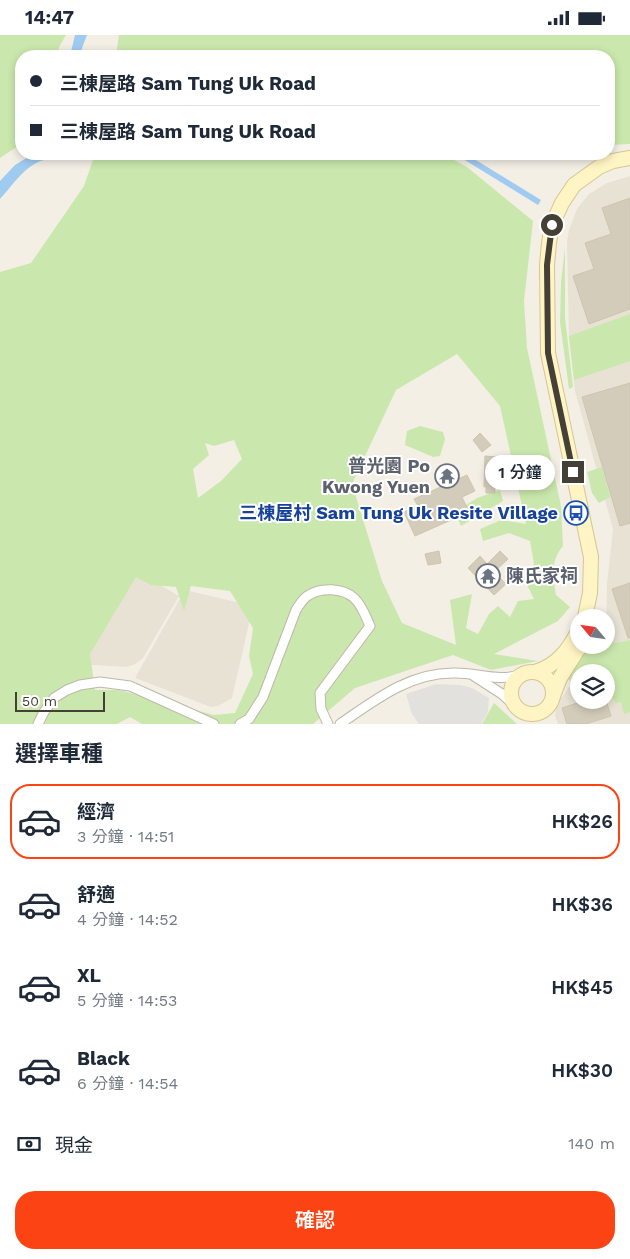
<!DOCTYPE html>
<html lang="zh-TW">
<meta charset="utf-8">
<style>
body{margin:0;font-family:"Work Sans","Noto Sans TC",sans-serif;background:#f2f2f3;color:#1f2937;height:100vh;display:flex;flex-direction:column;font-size:19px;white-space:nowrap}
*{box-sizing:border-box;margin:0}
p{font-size:16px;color:#747a83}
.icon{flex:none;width:28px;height:28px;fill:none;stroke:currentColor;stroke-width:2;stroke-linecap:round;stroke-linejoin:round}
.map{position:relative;height:689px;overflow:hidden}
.details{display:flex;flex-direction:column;background:#fff;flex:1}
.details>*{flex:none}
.hud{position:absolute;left:15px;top:15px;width:600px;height:110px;border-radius:20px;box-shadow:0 2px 8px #0003;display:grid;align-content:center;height:110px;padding:0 15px;background:#fff}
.needle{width:32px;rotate:299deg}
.tools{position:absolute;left:570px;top:574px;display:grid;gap:10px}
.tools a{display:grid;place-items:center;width:45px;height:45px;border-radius:50%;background:#fff;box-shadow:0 2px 8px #0003;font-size:25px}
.scale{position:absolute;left:15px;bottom:12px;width:90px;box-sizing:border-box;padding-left:5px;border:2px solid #454035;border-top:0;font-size:14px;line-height:18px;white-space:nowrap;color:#454035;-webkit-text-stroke:4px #fff;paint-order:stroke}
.end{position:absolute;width:22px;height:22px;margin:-11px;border:6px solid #454035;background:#fff;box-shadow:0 0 0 2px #fff}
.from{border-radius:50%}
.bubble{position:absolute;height:35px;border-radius:18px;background:#fff;box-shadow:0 2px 8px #0003;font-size:16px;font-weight:600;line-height:35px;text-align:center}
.hud b{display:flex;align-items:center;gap:18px;height:48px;font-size:19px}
.hud b+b{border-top:1px solid #e0e1e3}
.hud i{width:12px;height:12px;background:#1f2937}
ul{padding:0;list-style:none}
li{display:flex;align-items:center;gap:15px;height:75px;margin:0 10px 8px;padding:0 5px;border:2px solid transparent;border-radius:20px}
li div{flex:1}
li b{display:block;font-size:19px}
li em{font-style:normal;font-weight:600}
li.selected{border-color:#fc4313}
li>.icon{width:45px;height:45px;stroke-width:1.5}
h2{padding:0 15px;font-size:22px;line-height:60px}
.pay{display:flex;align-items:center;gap:12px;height:55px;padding:0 15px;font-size:19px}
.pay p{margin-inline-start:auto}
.cta{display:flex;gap:10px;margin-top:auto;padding:10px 15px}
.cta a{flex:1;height:58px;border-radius:20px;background:#fc4313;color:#fff;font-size:20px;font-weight:600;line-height:58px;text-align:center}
.status{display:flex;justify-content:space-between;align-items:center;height:35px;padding:0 25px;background:#fff;direction:ltr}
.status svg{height:14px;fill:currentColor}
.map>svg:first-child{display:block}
.residential{fill:#e7e2d3}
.green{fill:#cae8ad;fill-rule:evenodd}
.parking{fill:#e3e1dd}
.water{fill:#a0cbf1}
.building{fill:#d4ccba;stroke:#cfc4ae}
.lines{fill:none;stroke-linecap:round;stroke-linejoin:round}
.street-casing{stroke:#beb8a8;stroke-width:11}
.secondary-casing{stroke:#d4c694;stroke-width:16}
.street{stroke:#fff;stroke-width:9}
.secondary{stroke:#fff4c3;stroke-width:14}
.route{stroke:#454035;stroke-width:6}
.labels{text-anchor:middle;stroke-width:4;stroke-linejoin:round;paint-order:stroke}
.worship-label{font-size:18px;font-weight:bold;fill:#5b616d;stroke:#fff;text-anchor:end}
.transit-label{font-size:18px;font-weight:bold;fill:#164399;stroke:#fff;text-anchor:end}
</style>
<div class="status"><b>14:47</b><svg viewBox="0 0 49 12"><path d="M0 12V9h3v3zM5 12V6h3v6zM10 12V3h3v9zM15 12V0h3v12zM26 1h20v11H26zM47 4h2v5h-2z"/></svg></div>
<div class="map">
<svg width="630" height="689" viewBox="0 0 630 689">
<rect width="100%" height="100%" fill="#f3efe5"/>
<g class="residential">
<polygon points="630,141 630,689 558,689 555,680 557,669 579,638 579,665 606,665 606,638 594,610 606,610 607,549 613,494 575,356 569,301 567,206 569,195 577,174 589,159 607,148"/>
<polygon points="136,536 179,561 143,623 135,629 127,632 95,630 78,630"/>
<polygon points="185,555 253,571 232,663 218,671 211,672 135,643"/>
</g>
<g class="green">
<polygon points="0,0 66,0 59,12 58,21 21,21 21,109 0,123"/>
<polygon points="119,0 630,0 630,109 609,110 609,21 116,21"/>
<path d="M95 119H443L467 132 533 186 524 266 527 313 561 471 563 511C550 526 553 542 556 560L570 572 558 586 494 619 538 626 491 635 453 620 355 653 313 689H142L130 682 117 689H0V237L31 228 84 151ZM457 319 500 371 526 489 501 485 480 494 483 506 509 498 530 506 534 529 527 550 534 564 518 566 510 582 498 571 489 579 478 599 466 593 472 559 450 565 456 610 402 588 382 546 352 449 396 355ZM234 405 242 424 221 446 198 463 193 434 209 420 205 408 214 411ZM136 542 151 550 176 552 184 576 191 551 230 556 253 593 249 621 253 639 235 678 214 680 119 655H95L90 619Z"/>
<polygon points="565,213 565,283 573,352 569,354 560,287 561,247"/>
<polygon points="630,279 630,326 574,345 569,301"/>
<polygon points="420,391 443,397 445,404 440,421 433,422 405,410 407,396"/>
<polygon points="602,432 610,462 599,468 592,458 587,437"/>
<polygon points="500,455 503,466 461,491 455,477 477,463"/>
<path d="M606 603C613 611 621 607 630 605V677L624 679 621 667 616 668 606 652V638H579V653L566 642 578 624 586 616 590 618 594 610H606Z"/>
<polygon points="494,668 517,689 482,689"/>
</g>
<polygon class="parking" points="436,649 460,650 472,653 489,663 488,677 481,689 419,689 412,679 406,659"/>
<g class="water">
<polygon points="75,0 87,0 79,21 70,21"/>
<path d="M33 119H74C65 124 54 123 44 125 25 130 13 150 0 164V146L15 130Z"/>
<polygon points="455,119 466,119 541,165 538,170"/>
</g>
<g class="building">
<polygon points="630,163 630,274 589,289 573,241 594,234 585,208 611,199 602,173"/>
<polygon points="630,348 630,488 620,491 582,362"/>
<polygon points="480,398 491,410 482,417 473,405"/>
<polygon points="485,421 496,422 494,432 495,458 486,458 486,451 484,452"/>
<polygon points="467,440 475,456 462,462 469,477 415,501 404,477 418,471 414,464"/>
<polygon points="439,516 441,528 428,530 425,519"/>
<polygon points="500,516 508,524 494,537 506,549 494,560 468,533 480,521 487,529"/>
<polygon points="630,548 630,603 628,603 612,554"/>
<polygon points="586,665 606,665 611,681 586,689 567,689 562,673"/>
</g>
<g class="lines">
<g class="street-casing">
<g id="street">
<polyline points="474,641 502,659 516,672"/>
<polyline points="38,689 44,677 54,663 67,655 80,650 100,647 130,651 214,689"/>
<path d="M240 689 249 684 263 662 296 575C300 569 303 563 309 560 321 552 343 553 354 563 362 570 366 582 370 591L320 658 321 674 328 689"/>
<path d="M340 689C375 665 409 638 453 638 476 637 500 648 522 639"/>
</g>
</g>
<g class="secondary-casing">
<g id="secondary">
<polyline points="585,582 590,558 591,522 548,318 547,230 549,208 552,190 562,168 574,150 599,132 613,126 630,123"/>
<path d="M535 637C558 630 568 615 579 595"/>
<circle cx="532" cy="658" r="21"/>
<polyline points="553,661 560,643 581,610"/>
</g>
</g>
<use href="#street" class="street"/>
<use href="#secondary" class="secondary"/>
</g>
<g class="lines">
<polyline class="route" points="552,190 547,230 548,318 573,437"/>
</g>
<defs>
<g id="temple-ring" transform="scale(1.25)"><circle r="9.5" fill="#fff" stroke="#6b7280" stroke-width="1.5"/><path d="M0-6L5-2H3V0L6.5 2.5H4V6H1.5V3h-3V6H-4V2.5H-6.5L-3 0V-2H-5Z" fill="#6b7280"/></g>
<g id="bus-ring" transform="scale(1.25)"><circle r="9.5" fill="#fff" stroke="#1a4fb4" stroke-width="1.5"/><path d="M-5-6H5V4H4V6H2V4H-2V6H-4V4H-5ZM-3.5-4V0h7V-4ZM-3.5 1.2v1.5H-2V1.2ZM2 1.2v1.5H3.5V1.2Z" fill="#1a4fb4"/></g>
</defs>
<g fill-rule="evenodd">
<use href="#temple-ring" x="447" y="441"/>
<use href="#bus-ring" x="576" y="478"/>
<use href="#temple-ring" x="488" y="541"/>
</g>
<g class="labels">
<g class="worship-label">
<text x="430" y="437">普光園 Po<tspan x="430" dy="21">Kwong Yuen</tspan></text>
<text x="506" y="547" text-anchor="start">陳氏家祠</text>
</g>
<g class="transit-label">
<text x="558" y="484">三棟屋村 Sam Tung Uk Resite Village</text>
</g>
</g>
</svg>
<div class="tools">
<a><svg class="needle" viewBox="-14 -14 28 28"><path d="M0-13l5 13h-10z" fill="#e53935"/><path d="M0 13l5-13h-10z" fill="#747a83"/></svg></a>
<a><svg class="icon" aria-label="layers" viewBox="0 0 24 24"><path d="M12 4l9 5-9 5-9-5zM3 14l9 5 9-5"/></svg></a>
</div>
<div class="scale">50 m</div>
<i class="end from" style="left:552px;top:190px"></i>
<i class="end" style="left:573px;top:437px"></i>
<div class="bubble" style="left:485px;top:420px;width:70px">1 分鐘</div>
<div class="hud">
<b><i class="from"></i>三棟屋路 Sam Tung Uk Road</b>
<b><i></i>三棟屋路 Sam Tung Uk Road</b>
</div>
</div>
<section class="details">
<h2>選擇車種</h2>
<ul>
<li class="selected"><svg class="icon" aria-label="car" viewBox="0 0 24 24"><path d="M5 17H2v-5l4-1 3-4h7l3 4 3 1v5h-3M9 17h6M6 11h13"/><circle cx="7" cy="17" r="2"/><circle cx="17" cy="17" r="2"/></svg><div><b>經濟</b><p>3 分鐘 · 14:51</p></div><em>HK$26</em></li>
<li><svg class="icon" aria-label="car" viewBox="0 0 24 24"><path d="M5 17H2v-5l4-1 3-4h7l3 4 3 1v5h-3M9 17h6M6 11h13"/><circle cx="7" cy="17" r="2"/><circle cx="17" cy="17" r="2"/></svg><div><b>舒適</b><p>4 分鐘 · 14:52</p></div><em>HK$36</em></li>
<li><svg class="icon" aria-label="car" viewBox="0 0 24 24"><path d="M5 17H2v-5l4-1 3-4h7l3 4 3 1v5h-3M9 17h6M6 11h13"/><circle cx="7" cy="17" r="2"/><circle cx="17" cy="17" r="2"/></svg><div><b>XL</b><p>5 分鐘 · 14:53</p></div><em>HK$45</em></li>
<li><svg class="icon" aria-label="car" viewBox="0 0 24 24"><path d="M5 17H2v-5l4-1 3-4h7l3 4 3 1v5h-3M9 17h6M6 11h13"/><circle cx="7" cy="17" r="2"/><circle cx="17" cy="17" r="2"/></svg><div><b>Black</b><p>6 分鐘 · 14:54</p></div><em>HK$30</em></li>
</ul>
<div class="pay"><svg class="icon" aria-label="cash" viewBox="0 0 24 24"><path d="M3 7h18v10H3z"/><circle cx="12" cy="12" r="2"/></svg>現金<p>140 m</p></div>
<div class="cta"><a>確認</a></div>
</section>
